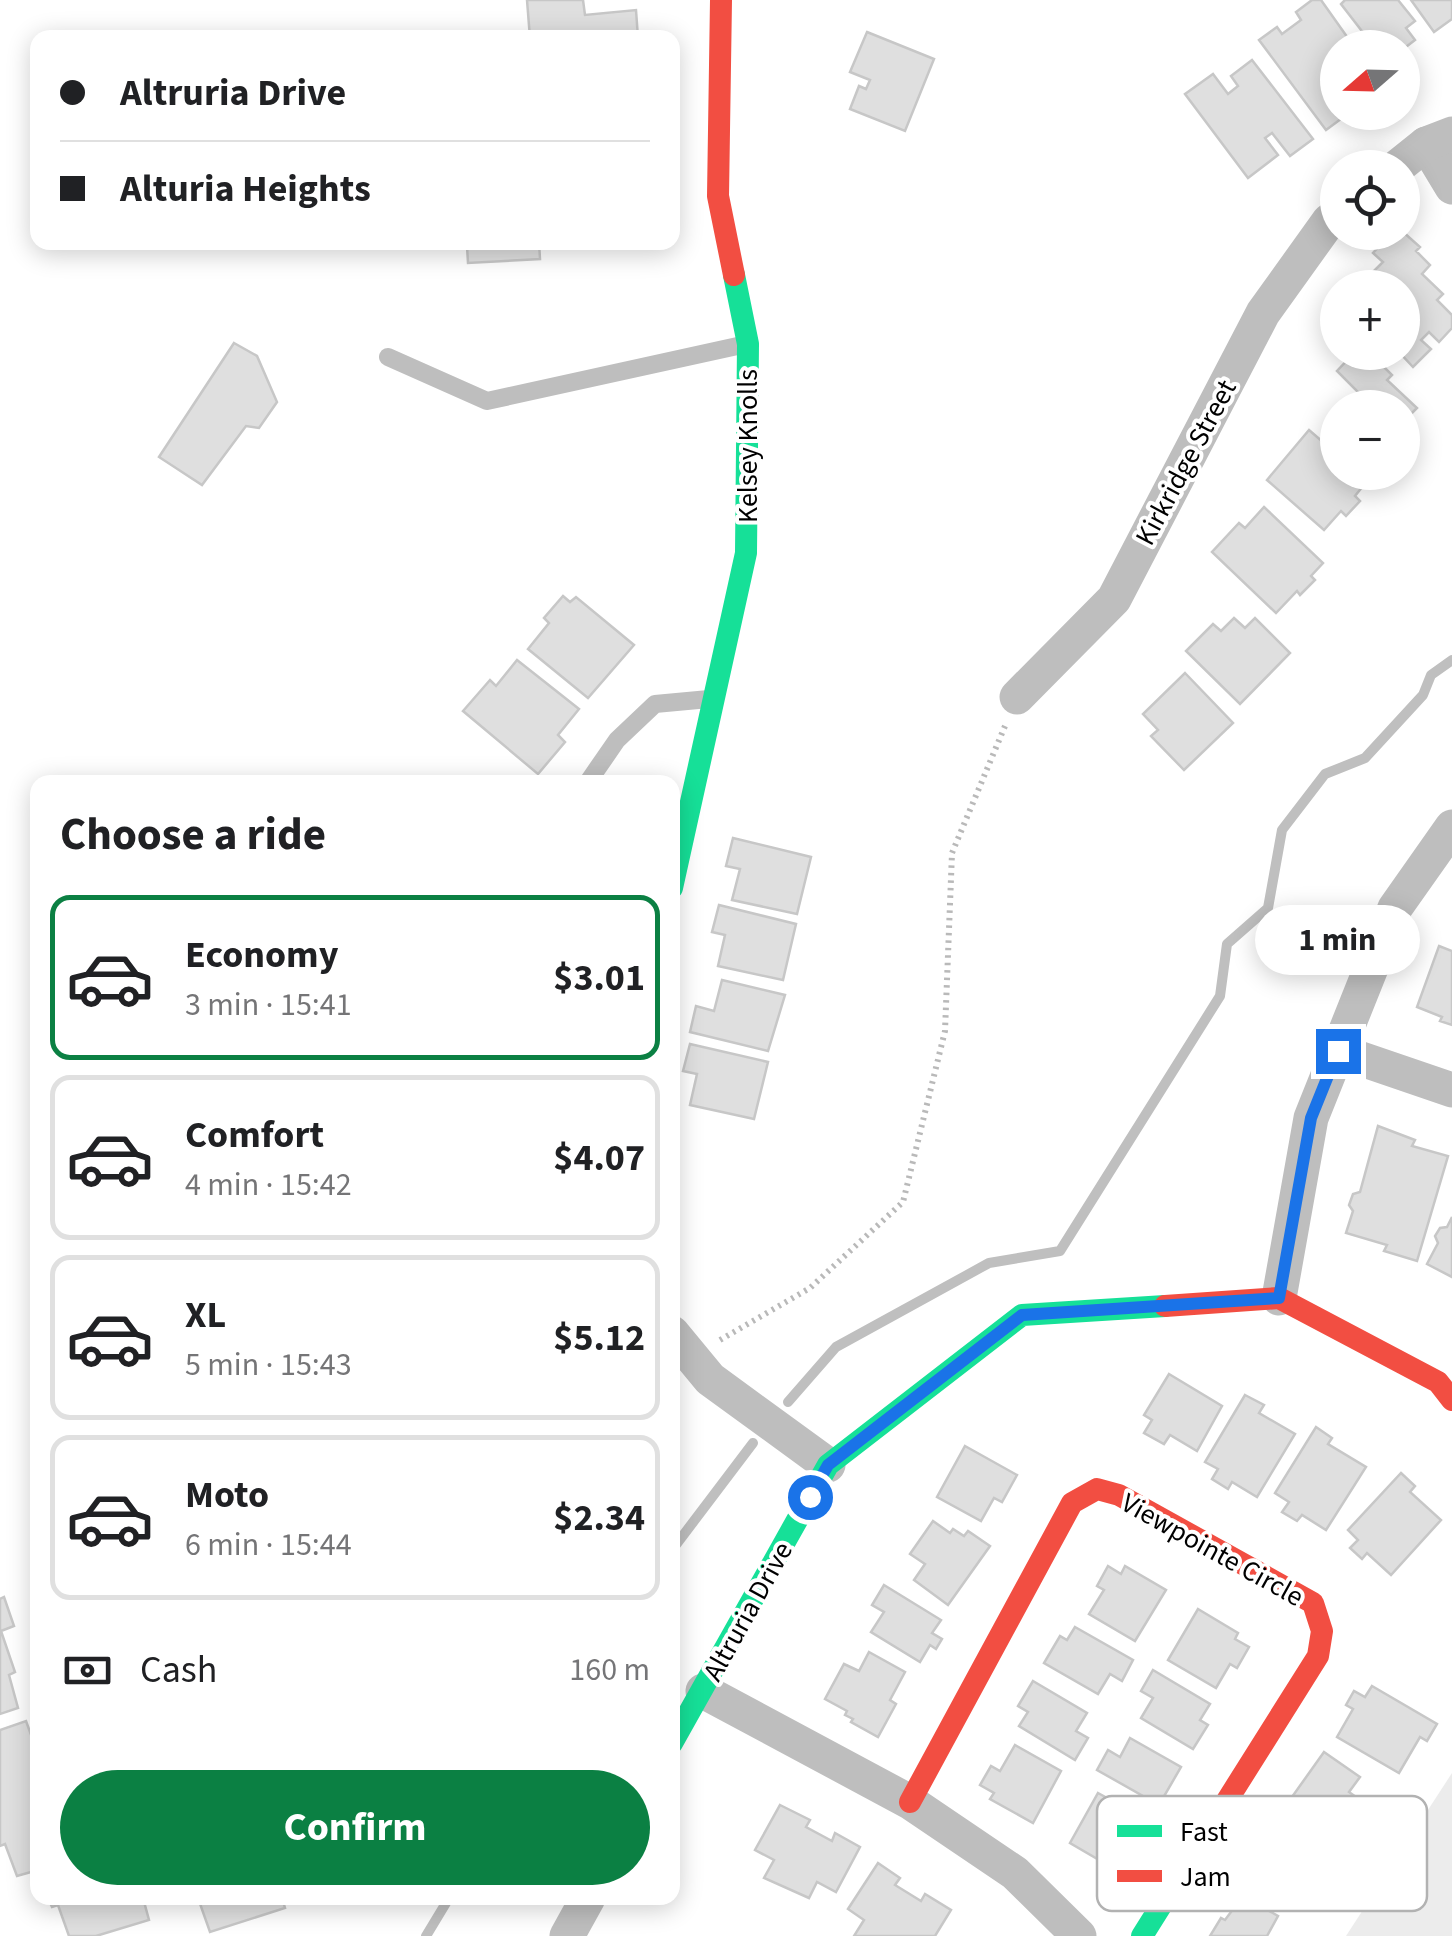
<!DOCTYPE html>
<meta charset="utf-8">
<style>
body{margin:0;font-family:"Source Sans 3",sans-serif;background:#f2f2f2;color:#202124;height:100vh;display:flex;flex-direction:column;font-size:38px;white-space:nowrap}
*{box-sizing:border-box;margin:0}
p{font-size:32px;color:#757577}
.icon{flex:none;width:55px;height:55px;fill:none;stroke:currentColor;stroke-width:2;stroke-linecap:round;stroke-linejoin:round}
.map{position:relative;flex:1;overflow:hidden}
.drawer{position:absolute;left:30px;top:775px;width:650px;height:1130px;display:flex;flex-direction:column;background:#fff;border-radius:20px;box-shadow:0 5px 25px #0003}
.drawer>*{flex:none}
.banner{position:absolute;left:30px;top:30px;width:650px;height:220px;border-radius:20px;box-shadow:0 5px 25px #0003;display:grid;align-content:center;height:220px;padding:0 30px;background:#fff}
.needle{width:65px;rotate:250deg}
.fabs{position:absolute;left:1320px;top:30px;display:grid;gap:20px}
.fabs a{display:grid;place-items:center;width:100px;height:100px;border-radius:50%;background:#fff;box-shadow:0 5px 25px #0003;font-size:50px}
.end{position:absolute;width:45px;height:45px;margin:-22px;border:12px solid #1a73e8;background:#fff;box-shadow:0 0 0 5px #fff}
.from{border-radius:50%}
.bubble{position:absolute;height:70px;border-radius:35px;background:#fff;box-shadow:0 5px 25px #0003;font-size:32px;font-weight:700;line-height:70px;text-align:center}
.banner b{display:flex;align-items:center;gap:35px;height:95px;font-size:38px}
.banner b+b{border-top:2px solid #e0e0e0}
.banner i{width:25px;height:25px;background:#202124}
ul{padding:0;list-style:none}
li{display:flex;align-items:center;gap:30px;height:165px;margin:0 20px 15px;padding:0 10px;border:5px solid #e0e0e0;border-radius:20px}
li div{flex:1}
li b{display:block;font-size:38px}
li em{font-style:normal;font-weight:700}
li.active{border-color:#0b8043}
li>.icon{width:90px;height:90px;stroke-width:1.5}
h2{padding:0 30px;font-size:45px;line-height:120px}
.pay{display:flex;align-items:center;gap:25px;height:110px;padding:0 30px;font-size:38px}
.pay p{margin-inline-start:auto}
.action{display:flex;gap:20px;margin-top:auto;padding:20px 30px}
.action a{flex:1;height:115px;border-radius:60px;background:#0b8043;color:#fff;font-size:40px;font-weight:700;line-height:115px;text-align:center}
.map>svg:first-child{display:block}
.green{fill:#ececec}
.lines{fill:none;stroke-linecap:round;stroke-linejoin:round}
.stream{stroke:#bfbfbf;stroke-width:10}
.building{fill:#dfdfdf;stroke:#c7c7c7;stroke-width:2.5}
.path{stroke:#b9b9b9;stroke-width:6;stroke-dasharray:2.5 5;stroke-linecap:butt}
.lane{stroke:#bebebe;stroke-width:18}
.street{stroke:#bebebe;stroke-width:35}
.fast{stroke:#16e098;stroke-width:22}
.jam{stroke:#f24e42;stroke-width:22}
.route{stroke:#1a73e8;stroke-width:12}
.labels{text-anchor:middle;stroke-width:8;stroke-linejoin:round;paint-order:stroke}
.street-label{font-size:28px;fill:#000;stroke:#fff}
.key{fill:#fff;stroke:#b2b2b2;stroke-width:2.5}
.key-label{font-size:28px;fill:#000}
</style>
<div class="map">
<svg width="1452" height="1936" viewBox="0 0 1452 1936">
<rect width="100%" height="100%" fill="#fff"/>
<polygon class="green" points="1452,1773 1452,1936 1346,1936"/>
<g class="lines">
<g class="stream">
<polyline points="788,1402 836,1347 989,1263 1060,1251 1220,996 1227,944 1268,908 1282,830 1325,774 1365,758 1423,695 1431,675 1452,660"/>
<polyline points="672,1550 753,1443"/>
<polyline points="426,1936 449,1898"/>
</g>
</g>
<g class="building">
<polygon points="527,0 583,0 585,15 636,10 638,38 530,38"/>
<polygon points="1312,0 1321,0 1355,48 1338,48 1338,112 1349,113 1326,130 1259,40 1277,27 1282,34 1301,20 1296,12"/>
<polygon points="1345,0 1398,0 1415,21 1406,28 1415,40 1402,50 1402,48 1375,48 1341,4"/>
<polygon points="1411,0 1452,0 1452,19 1434,32"/>
<polygon points="867,32 934,59 905,131 850,109 859,86 866,89 870,80 850,72"/>
<polygon points="1252,60 1313,139 1290,156 1272,133 1265,138 1278,155 1248,178 1185,94 1213,74 1228,94 1238,86 1231,76"/>
<polygon points="1402,231 1420,247 1416,251 1430,265 1422,274 1443,294 1437,300 1452,315 1452,328 1439,342 1429,332 1421,340 1431,349 1413,367 1399,352 1402,352 1402,288 1348,288 1356,280 1361,284 1383,262 1373,253 1385,240 1387,242"/>
<polygon points="453,242 539,242 540,259 468,263 467,246 453,246"/>
<polygon points="234,343 257,356 277,402 259,428 246,426 202,485 159,457"/>
<polygon points="1355,352 1369,352 1392,375 1387,380 1417,408 1402,423 1402,408 1347,408 1360,394 1337,371"/>
<polygon points="1309,430 1338,455 1338,472 1358,472 1367,481 1355,496 1360,501 1346,516 1341,511 1324,530 1267,480"/>
<polygon points="1264,507 1323,563 1311,576 1315,580 1300,595 1297,591 1276,613 1212,552 1239,523 1245,528"/>
<polygon points="563,596 570,602 576,597 634,645 588,698 528,649 549,623 544,618"/>
<polygon points="1234,618 1245,628 1255,618 1290,653 1240,704 1186,651 1213,624 1221,631"/>
<polygon points="517,660 579,709 558,735 565,742 538,774 463,711 490,680 496,686"/>
<polygon points="1185,673 1233,723 1184,770 1151,736 1158,730 1143,714"/>
<polygon points="733,838 811,857 797,914 732,900 740,869 726,866"/>
<polygon points="719,905 796,924 783,980 718,966 725,935 712,932"/>
<polygon points="1439,946 1452,951 1452,1025 1440,1021 1442,1017 1417,1007"/>
<polygon points="722,980 785,995 768,1051 690,1032 696,1006 714,1011"/>
<polygon points="690,1044 768,1062 754,1119 690,1105 697,1074 683,1071"/>
<polygon points="1378,1126 1415,1140 1412,1146 1448,1156 1417,1261 1384,1251 1387,1245 1346,1233 1353,1211 1349,1205 1353,1194 1360,1192"/>
<polygon points="1452,1217 1452,1277 1427,1264 1438,1243 1435,1236 1440,1228 1447,1227"/>
<polygon points="1169,1374 1222,1406 1197,1451 1170,1435 1164,1444 1144,1433 1152,1420 1144,1415"/>
<polygon points="1245,1395 1264,1405 1259,1413 1295,1434 1257,1497 1232,1482 1228,1489 1212,1479 1218,1469 1205,1462"/>
<polygon points="1316,1427 1332,1438 1328,1444 1366,1467 1326,1530 1302,1515 1297,1521 1282,1512 1289,1502 1275,1493"/>
<polygon points="965,1446 1017,1475 1002,1502 994,1498 981,1521 937,1497"/>
<polygon points="1401,1473 1415,1486 1410,1492 1441,1520 1391,1575 1367,1553 1362,1559 1350,1548 1358,1540 1348,1530"/>
<polygon points="933,1521 950,1533 953,1529 964,1536 968,1531 990,1546 948,1605 914,1580 925,1564 910,1554"/>
<polygon points="1108,1566 1121,1574 1125,1566 1166,1590 1135,1641 1089,1614 1104,1590 1097,1586"/>
<polygon points="884,1585 941,1620 932,1633 942,1639 936,1649 930,1645 920,1662 871,1632 884,1612 872,1605"/>
<polygon points="4,1597 14,1626 1,1631 15,1672 9,1675 18,1708 0,1714 0,1599"/>
<polygon points="1198,1609 1238,1633 1235,1639 1249,1647 1237,1668 1230,1664 1216,1688 1168,1660"/>
<polygon points="1075,1627 1133,1660 1122,1681 1110,1674 1098,1694 1044,1663 1060,1636 1067,1640"/>
<polygon points="869,1652 905,1672 890,1700 896,1704 878,1737 851,1722 853,1719 845,1715 847,1711 825,1699 844,1664 859,1671"/>
<polygon points="1153,1670 1210,1704 1200,1720 1208,1725 1193,1749 1141,1718 1153,1698 1141,1691"/>
<polygon points="1033,1681 1087,1713 1076,1731 1088,1738 1075,1760 1019,1726 1028,1712 1018,1706"/>
<polygon points="1372,1686 1437,1724 1427,1741 1420,1737 1399,1773 1337,1737 1353,1709 1346,1705 1354,1691 1365,1697"/>
<polygon points="26,1721 38,1754 38,1870 17,1876 5,1844 0,1846 0,1730"/>
<polygon points="1130,1738 1181,1767 1159,1805 1097,1770 1108,1750 1120,1757"/>
<polygon points="1015,1745 1061,1771 1033,1823 990,1799 994,1793 980,1785 991,1766 1000,1771"/>
<polygon points="1324,1752 1360,1777 1349,1792 1363,1802 1338,1837 1320,1824 1317,1829 1310,1823 1306,1829 1282,1811"/>
<polygon points="1098,1793 1142,1817 1128,1842 1133,1845 1118,1871 1070,1843"/>
<polygon points="780,1805 810,1820 806,1827 832,1841 835,1833 860,1847 836,1892 817,1882 809,1898 764,1878 774,1860 755,1850"/>
<polygon points="878,1863 900,1878 895,1885 921,1901 925,1894 951,1910 935,1936 854,1936 864,1920 848,1909"/>
<polygon points="1243,1896 1278,1916 1267,1936 1210,1936 1221,1918 1225,1920"/>
<polygon points="48,1898 143,1898 149,1920 96,1936 69,1936 58,1905 52,1907"/>
<polygon points="198,1898 282,1898 285,1908 210,1932"/>
</g>
<g class="lines">
<polyline class="path" points="720,1340 810,1288 903,1202 945,1031 952,853 1005,726"/>
<g class="lane">
<polyline points="388,357 487,401 742,345"/>
<polyline points="588,782 617,740 655,704 709,699"/>
</g>
<g class="street">
<polyline points="1426,144 1452,187"/>
<polyline points="1396,168 1426,144 1452,134"/>
<polyline points="1017,697 1114,599 1263,313 1329,221 1338,214"/>
<polyline points="1338,1051 1452,1090"/>
<polyline points="1279,1298 1311,1118 1395,908 1452,827"/>
<polyline points="672,1333 710,1379 828,1465"/>
<polyline points="703,1691 910,1802 1015,1873 1079,1936"/>
<polyline points="567,1936 588,1898"/>
</g>
<g class="fast">
<polyline points="672,888 746,553 748,344 734,275"/>
<polyline points="672,1743 828,1465 1022,1315 1165,1306"/>
<polyline points="1142,1936 1211,1826"/>
</g>
<g class="jam">
<polyline points="721,0 718,196 734,275"/>
<polyline points="1165,1306 1279,1298 1438,1382 1452,1400"/>
<polyline points="910,1802 1072,1503 1097,1489 1119,1495 1313,1603 1322,1631 1318,1656 1211,1826"/>
</g>
</g>
<g class="lines">
<polyline class="route" points="810,1497 828,1465 1022,1315 1279,1298 1311,1118 1338,1051"/>
</g>
<g class="labels">
<g class="street-label">
<text transform="translate(747 446) rotate(-90)" y="10">Kelsey Knolls</text>
<text transform="translate(1185 462) rotate(-62)" y="10">Kirkridge Street</text>
<text transform="translate(1213 1549) rotate(29)" y="10">Viewpointe Circle</text>
<text transform="translate(747 1611) rotate(-61)" y="10">Altruria Drive</text>
</g>
</g>
<rect x="1097" y="1796" width="330" height="115" rx="15" class="key"/>
<rect x="1117" y="1825" width="45" height="12" fill="#16e098"/>
<rect x="1117" y="1870" width="45" height="12" fill="#f24e42"/>
<g class="key-label">
<text x="1180" y="1841">Fast</text>
<text x="1180" y="1886">Jam</text>
</g>
</svg>
<div class="fabs">
<a><svg class="needle" viewBox="-14 -14 28 28"><path d="M0-13l5 13h-10z" fill="#e53935"/><path d="M0 13l5-13h-10z" fill="#757577"/></svg></a>
<a><svg class="icon" aria-label="locate" viewBox="0 0 24 24"><circle cx="12" cy="12" r="6"/><path d="M12 2v4M12 18v4M2 12h4M18 12h4"/></svg></a>
<a>+</a>
<a>−</a>
</div>
<i class="end from" style="left:810px;top:1497px"></i>
<i class="end" style="left:1338px;top:1051px"></i>
<div class="bubble" style="left:1255px;top:905px;width:165px">1 min</div>
<div class="banner">
<b><i class="from"></i>Altruria Drive</b>
<b><i></i>Alturia Heights</b>
</div>
<section class="drawer">
<h2>Choose a ride</h2>
<ul>
<li class="active"><svg class="icon" aria-label="car" viewBox="0 0 24 24"><path d="M5 17H2v-5l4-1 3-4h7l3 4 3 1v5h-3M9 17h6M6 11h13"/><circle cx="7" cy="17" r="2"/><circle cx="17" cy="17" r="2"/></svg><div><b>Economy</b><p>3 min · 15:41</p></div><em>$3.01</em></li>
<li><svg class="icon" aria-label="car" viewBox="0 0 24 24"><path d="M5 17H2v-5l4-1 3-4h7l3 4 3 1v5h-3M9 17h6M6 11h13"/><circle cx="7" cy="17" r="2"/><circle cx="17" cy="17" r="2"/></svg><div><b>Comfort</b><p>4 min · 15:42</p></div><em>$4.07</em></li>
<li><svg class="icon" aria-label="car" viewBox="0 0 24 24"><path d="M5 17H2v-5l4-1 3-4h7l3 4 3 1v5h-3M9 17h6M6 11h13"/><circle cx="7" cy="17" r="2"/><circle cx="17" cy="17" r="2"/></svg><div><b>XL</b><p>5 min · 15:43</p></div><em>$5.12</em></li>
<li><svg class="icon" aria-label="car" viewBox="0 0 24 24"><path d="M5 17H2v-5l4-1 3-4h7l3 4 3 1v5h-3M9 17h6M6 11h13"/><circle cx="7" cy="17" r="2"/><circle cx="17" cy="17" r="2"/></svg><div><b>Moto</b><p>6 min · 15:44</p></div><em>$2.34</em></li>
</ul>
<div class="pay"><svg class="icon" aria-label="cash" viewBox="0 0 24 24"><path d="M3 7h18v10H3z"/><circle cx="12" cy="12" r="2"/></svg>Cash<p>160 m</p></div>
<div class="action"><a>Confirm</a></div>
</section>
</div>
